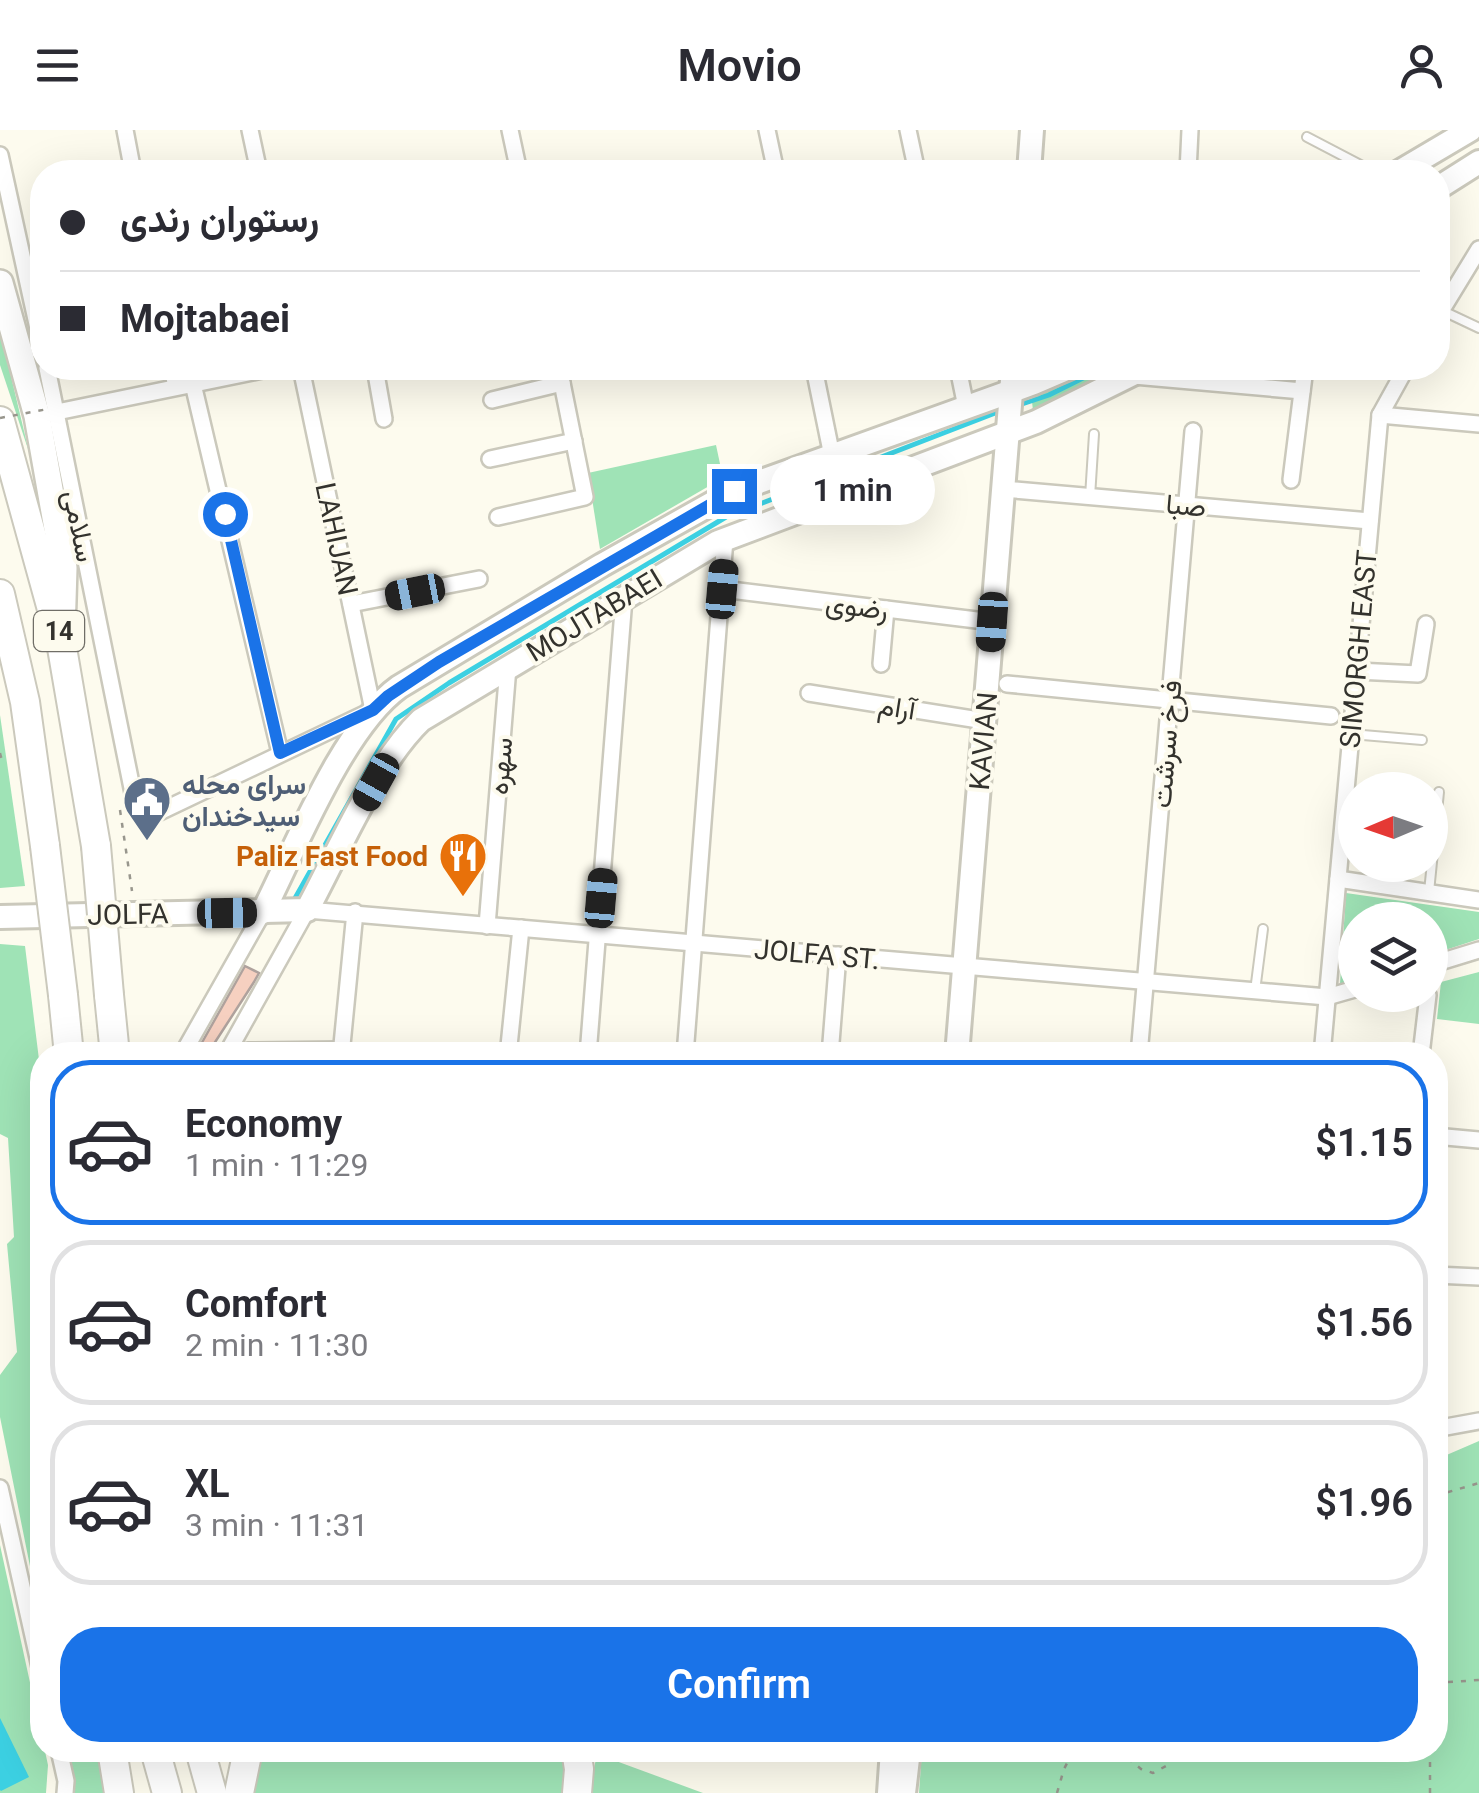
<!DOCTYPE html>
<meta charset="utf-8">
<style>
body{margin:0;font-family:Roboto,Vazirmatn,sans-serif;background:#f2f2f3;color:#2b2b33;height:100vh;display:flex;flex-direction:column;font-size:38px;white-space:nowrap}
*{box-sizing:border-box;margin:0}
p{font-size:32px;color:#7c7c81}
.icon{flex:none;width:55px;height:55px;fill:none;stroke:currentColor;stroke-width:2;stroke-linecap:round;stroke-linejoin:round}
.map{position:relative;flex:1;overflow:hidden}
.sheet{position:absolute;left:30px;top:912px;width:1418px;height:720px;display:flex;flex-direction:column;background:#fff;border-radius:40px;box-shadow:0 10px 40px #0002}
.sheet>*{flex:none}
.guide{position:absolute;left:30px;top:30px;width:1420px;height:220px;border-radius:40px;box-shadow:0 10px 40px #0002;display:grid;align-content:center;height:220px;padding:0 30px;background:#fff}
.needle{width:65px;rotate:268deg}
.fabs{position:absolute;left:1338px;top:642px;display:grid;gap:20px}
.fabs a{display:grid;place-items:center;width:110px;height:110px;border-radius:50%;background:#fff;box-shadow:0 10px 40px #0002;font-size:50px}
.end{position:absolute;width:45px;height:45px;margin:-22px;border:12px solid #1a73e8;background:#fff;box-shadow:0 0 0 5px #fff}
.from{border-radius:50%}
.bubble{position:absolute;height:70px;border-radius:35px;background:#fff;box-shadow:0 10px 40px #0002;font-size:32px;font-weight:600;line-height:70px;text-align:center}
.car{position:absolute;width:30px;height:60px;margin:-30px -15px;border-radius:12px;box-shadow:0 0 8px 2px #0007;background:linear-gradient(#222 24%,#8ab4d8 0 40%,#222 0 76%,#8ab4d8 0 86%,#222 0)}
.guide b{display:flex;align-items:center;gap:35px;height:95px;font-size:38px}
.guide b+b{border-top:2px solid #e1e1e2}
.guide i{width:25px;height:25px;background:#2b2b33}
ul{padding:18px 0 0;list-style:none}
li{display:flex;align-items:center;gap:30px;height:165px;margin:0 20px 15px;padding:0 10px;border:5px solid #e1e1e2;border-radius:40px}
li div{flex:1}
li b{display:block;font-size:38px}
li em{font-style:normal;font-weight:600}
li.current{border-color:#1a73e8}
li>.icon{width:90px;height:90px;stroke-width:1.5}
.action{display:flex;gap:20px;margin-top:auto;padding:20px 30px}
.action a{flex:1;height:115px;border-radius:40px;background:#1a73e8;color:#fff;font-size:40px;font-weight:600;line-height:115px;text-align:center}
header{display:flex;justify-content:space-between;align-items:center;height:130px;padding:0 30px;background:#fff;font-size:45px;font-weight:600}
.map>svg:first-child{display:block}
.green{fill:#9fe3b6}
.water{fill:#3cd0e2}
.lines{fill:none;stroke-linecap:round;stroke-linejoin:round}
.stream{stroke:#3cd0e2;stroke-width:5}
.building{fill:#f6d0c0;stroke:#afa29d;stroke-width:2.5}
.service-casing{stroke:#cbc9bc;stroke-width:12}
.minor-casing{stroke:#cbc9bc;stroke-width:20}
.secondary-casing{stroke:#cbc9bc;stroke-width:28}
.primary-casing{stroke:#cbc9bc;stroke-width:30}
.trunk-casing{stroke:#cbc9bc;stroke-width:32}
.path{stroke:#98968d;stroke-width:2.5;stroke-dasharray:5 8;stroke-linecap:butt}
.service{stroke:#fff;stroke-width:8}
.minor{stroke:#fff;stroke-width:15}
.secondary{stroke:#fff;stroke-width:22}
.primary{stroke:#fff;stroke-width:25}
.trunk{stroke:#fff;stroke-width:28}
.trunk-bridge-casing{stroke:#cbc9bc;stroke-width:32;stroke-linecap:butt}
.path-bridge{stroke:#98968d;stroke-width:2.5;stroke-dasharray:5 8;stroke-linecap:butt}
.trunk-bridge{stroke:#fff;stroke-width:28}
.route{stroke:#1a73e8;stroke-width:12}
.labels{text-anchor:middle;stroke-width:8;stroke-linejoin:round;paint-order:stroke}
.shield{fill:#fdfbee;stroke:#706e67;stroke-width:2.5}
.shield-label{font-size:25px;font-weight:bold;fill:#33322d}
.street-label{font-size:28px;fill:#33322d;stroke:#fdfbee}
.service-label{font-size:28px;font-weight:bold;fill:#4e5e75;stroke:#fdfbee;text-anchor:start}
.food-label{font-size:28px;font-weight:bold;fill:#c56008;stroke:#fdfbee;text-anchor:end}
</style>
<header><svg class="icon" aria-label="menu" viewBox="0 0 24 24"><path d="M4 6h16M4 12h16M4 18h16"/></svg>Movio<svg class="icon" aria-label="person" viewBox="0 0 24 24"><circle cx="12" cy="8" r="4"/><path d="M4 21q1-7 8-7t8 7"/></svg></header>
<div class="map">
<svg width="1479" height="1663" viewBox="0 0 1479 1663">
<rect width="100%" height="100%" fill="#fdfbee"/>
<g class="green">
<polygon points="0,200 29,322 0,235"/>
<polygon points="1084,238 1117,238 1033,281 1031,262"/>
<polygon points="716,315 723,348 600,419 588,343"/>
<polygon points="0,585 25,756 0,758"/>
<polygon points="1346,763 1479,782 1479,809 1430,825 1430,790 1355,790 1355,849 1340,854"/>
<polygon points="0,814 25,816 42,954 42,1496 0,1287 0,1245 17,1222 7,1114 14,1107 8,1008 0,1004"/>
<polygon points="1479,842 1479,894 1437,889 1441,852"/>
<polygon points="1479,1311 1479,1663 919,1663 922,1620 1435,1620 1435,1330"/>
<polygon points="0,1415 48,1635 46,1663 0,1663"/>
<polygon points="65,1620 98,1620 105,1663 72,1663"/>
<polygon points="254,1620 566,1620 568,1663 245,1663"/>
<polygon points="597,1624 703,1663 589,1663"/>
</g>
<polygon class="water" points="0,1588 29,1647 1,1661 0,1660"/>
<g class="lines">
<g class="stream">
<polyline points="1019,275 1049,265 1103,238"/>
<polyline points="294,770 396,589 449,553 726,387 1003,280"/>
<polyline points="199,925 201,922"/>
</g>
</g>
<polygon class="building" points="245,836 259,843 254,852 210,920 200,916"/>
<g class="lines">
<g class="service-casing">
<g id="service">
<polyline points="1307,7 1374,42"/>
<polyline points="1441,180 1479,198"/>
<polyline points="1090,367 1094,304"/>
<polyline points="1351,604 1422,610"/>
<polyline points="1429,762 1439,662"/>
<polyline points="1255,861 1263,799"/>
</g>
</g>
<g class="minor-casing">
<g id="minor">
<polyline points="125,0 133,42"/>
<polyline points="250,0 259,42"/>
<polyline points="510,0 519,42"/>
<polyline points="767,0 776,42"/>
<polyline points="908,0 917,42"/>
<polyline points="0,25 42,217"/>
<polyline points="1188,42 1190,0"/>
<polyline points="1438,186 1479,119"/>
<polyline points="47,238 135,673 143,685 149,687 373,580 301,238"/>
<polyline points="172,238 176,257"/>
<polyline points="375,238 384,289"/>
<polyline points="814,238 832,326"/>
<polyline points="958,238 966,277"/>
<polyline points="1134,246 1302,261"/>
<polyline points="193,254 280,623"/>
<polyline points="492,270 562,253"/>
<polyline points="57,282 272,238"/>
<polyline points="1380,285 1479,294"/>
<polyline points="490,329 574,311"/>
<polyline points="1291,350 1305,238"/>
<polyline points="1003,359 1370,391"/>
<polyline points="498,387 585,367 559,238"/>
<polyline points="722,459 993,492"/>
<polyline points="351,474 479,449"/>
<polyline points="881,534 886,479"/>
<polyline points="1357,541 1418,544 1426,494"/>
<polyline points="1007,554 1331,586"/>
<polyline points="809,563 985,591"/>
<polyline points="1338,749 1479,770"/>
<polyline points="487,796 508,537"/>
<polyline points="1430,835 1479,820"/>
<polyline points="509,916 521,798"/>
<polyline points="248,921 341,920"/>
<polyline points="182,925 263,782"/>
<polyline points="226,925 307,780 1327,867 1355,859"/>
<polyline points="341,925 355,782"/>
<polyline points="588,925 624,468"/>
<polyline points="685,925 725,409"/>
<polyline points="830,925 838,825"/>
<polyline points="1139,925 1193,301"/>
<polyline points="1322,925 1380,285 1406,238"/>
<polyline points="1421,925 1428,865"/>
<polyline points="1435,1006 1479,1010"/>
<polyline points="1435,1145 1479,1147"/>
<polyline points="1435,1299 1479,1291"/>
<polyline points="0,1358 42,1546"/>
<polyline points="59,1620 66,1651 65,1663"/>
</g>
</g>
<g class="secondary-casing">
<g id="secondary">
<polyline points="1029,42 1032,0"/>
<polyline points="1399,42 1470,0"/>
<polyline points="1438,58 1479,32"/>
<path d="M263 782C295 719 343 597 399 557L602 435 734 361 1034 253 1069 238"/>
<path d="M0 787 307 780C338 723 375 634 421 590L718 412 1036 292 1145 238"/>
<polyline points="957,925 1013,238"/>
<polyline points="889,1663 892,1620"/>
<polyline points="904,1663 909,1620"/>
</g>
</g>
<g class="primary-casing">
<polyline id="primary" points="0,153 37,286 64,438 62,502"/>
</g>
<g class="trunk-casing">
<g id="trunk">
<polyline points="0,291 61,512 96,716"/>
<polyline points="0,464 25,572 45,716"/>
<polyline points="63,865 69,925"/>
<polyline points="109,865 115,925"/>
<polyline points="112,1620 119,1663"/>
<polyline points="155,1620 167,1663"/>
<polyline points="200,1620 212,1663"/>
<polyline points="576,1620 579,1639 577,1663"/>
<polyline points="239,1663 248,1620"/>
</g>
</g>
<g class="path">
<polyline points="0,623 3,635"/>
<polyline points="120,680 132,761"/>
<polyline points="1435,1366 1479,1353"/>
<polyline points="1435,1553 1479,1550"/>
<polyline points="1118,1620 1141,1639 1153,1643 1166,1636"/>
<polyline points="1075,1622 1107,1620"/>
<polyline points="1057,1663 1064,1639 1074,1620"/>
<polyline points="1430,1663 1430,1620"/>
</g>
<use href="#service" class="service"/>
<use href="#minor" class="minor"/>
<use href="#secondary" class="secondary"/>
<use href="#primary" class="primary"/>
<use href="#trunk" class="trunk"/>
<g class="trunk-bridge-casing">
<g id="trunk-bridge">
<polyline points="45,716 63,865"/>
<polyline points="96,716 109,865"/>
</g>
</g>
<polyline class="path-bridge" points="0,288 48,279"/>
<use href="#trunk-bridge" class="trunk-bridge"/>
</g>
<g class="lines">
<polyline class="route" points="225,384 280,623 373,580 388,566 439,532 734,361"/>
</g>
<defs>
<g id="civic-pin" transform="scale(2.5)"><path d="M0 17L-7.5 6A9.5 9.5 0 1 1 7.5 6Z" fill="#5c6f8a" stroke="#fdfbee"/><path d="M-.6-6.5H3V-4.5H.6V-3L4-1V1h2V6H-6V1h2V-1L-.6-3ZM-1.2 2.5V6h2.4V2.5Z" fill="#fff"/></g>
<g id="restaurant-pin" transform="scale(2.5)"><path d="M0 17L-7.5 6A9.5 9.5 0 1 1 7.5 6Z" fill="#e8710a" stroke="#fdfbee"/><path d="M-5-6h1v4h1v-4h1v4h1v-4h1v5L-1.5 .5V6h-2V.5L-5-1ZM5-6V6H3V1.5H1.5Q1.5-4 5-6Z" fill="#fff"/></g>
</defs>
<g fill-rule="evenodd">
<use href="#civic-pin" x="147" y="670"/>
<use href="#restaurant-pin" x="463" y="726"/>
</g>
<g class="labels">
<rect class="shield" x="34" y="481" width="50" height="40" rx="8"/>
<g class="shield-label">
<text x="59" y="510">14</text>
</g>
<g class="street-label">
<text transform="translate(1186 375) rotate(5)" y="10">صبا</text>
<text transform="translate(80 396) rotate(79)" y="10">سلامی</text>
<text transform="translate(337 409) rotate(78)" y="10">LAHIJAN</text>
<text transform="translate(857 476) rotate(7)" y="10">رضوی</text>
<text transform="translate(594 485) rotate(-31)" y="10">MOJTABAEI</text>
<text transform="translate(1358 519) rotate(-85)" y="10">SIMORGH EAST</text>
<text transform="translate(897 577) rotate(9)" y="10">آرام</text>
<text transform="translate(983 611) rotate(-85)" y="10">KAVIAN</text>
<text transform="translate(1166 614) rotate(-85)" y="10">فرخ سرشت</text>
<text transform="translate(500 636) rotate(-85)" y="10">سهره</text>
<text transform="translate(128 784) rotate(-1)" y="10">JOLFA</text>
<text transform="translate(817 824) rotate(5)" y="10">JOLFA ST.</text>
</g>
<g class="service-label">
<text x="182" y="664">سرای محله<tspan x="182" dy="32">سیدخندان</tspan></text>
</g>
<g class="food-label">
<text x="428" y="736">Paliz Fast Food</text>
</g>
</g>
</svg>
<div class="fabs">
<a><svg class="needle" viewBox="-14 -14 28 28"><path d="M0-13l5 13h-10z" fill="#e53935"/><path d="M0 13l5-13h-10z" fill="#7c7c81"/></svg></a>
<a><svg class="icon" aria-label="layers" viewBox="0 0 24 24"><path d="M12 4l9 5-9 5-9-5zM3 14l9 5 9-5"/></svg></a>
</div>
<i class="end from" style="left:225px;top:384px"></i>
<i class="end" style="left:734px;top:361px"></i>
<div class="bubble" style="left:770px;top:325px;width:165px">1 min</div>
<i class="car" style="left:722px;top:459px;rotate:5deg"></i>
<i class="car" style="left:415px;top:462px;rotate:259deg"></i>
<i class="car" style="left:992px;top:492px;rotate:184deg"></i>
<i class="car" style="left:376px;top:652px;rotate:209deg"></i>
<i class="car" style="left:601px;top:768px;rotate:5deg"></i>
<i class="car" style="left:227px;top:783px;rotate:89deg"></i>
<div class="guide">
<b><i class="from"></i>رستوران رندی</b>
<b><i></i>Mojtabaei</b>
</div>
<section class="sheet">
<ul>
<li class="current"><svg class="icon" aria-label="car" viewBox="0 0 24 24"><path d="M5 17H2v-5l4-1 3-4h7l3 4 3 1v5h-3M9 17h6M6 11h13"/><circle cx="7" cy="17" r="2"/><circle cx="17" cy="17" r="2"/></svg><div><b>Economy</b><p>1 min · 11:29</p></div><em>$1.15</em></li>
<li><svg class="icon" aria-label="car" viewBox="0 0 24 24"><path d="M5 17H2v-5l4-1 3-4h7l3 4 3 1v5h-3M9 17h6M6 11h13"/><circle cx="7" cy="17" r="2"/><circle cx="17" cy="17" r="2"/></svg><div><b>Comfort</b><p>2 min · 11:30</p></div><em>$1.56</em></li>
<li><svg class="icon" aria-label="car" viewBox="0 0 24 24"><path d="M5 17H2v-5l4-1 3-4h7l3 4 3 1v5h-3M9 17h6M6 11h13"/><circle cx="7" cy="17" r="2"/><circle cx="17" cy="17" r="2"/></svg><div><b>XL</b><p>3 min · 11:31</p></div><em>$1.96</em></li>
</ul>
<div class="action"><a>Confirm</a></div>
</section>
</div>
